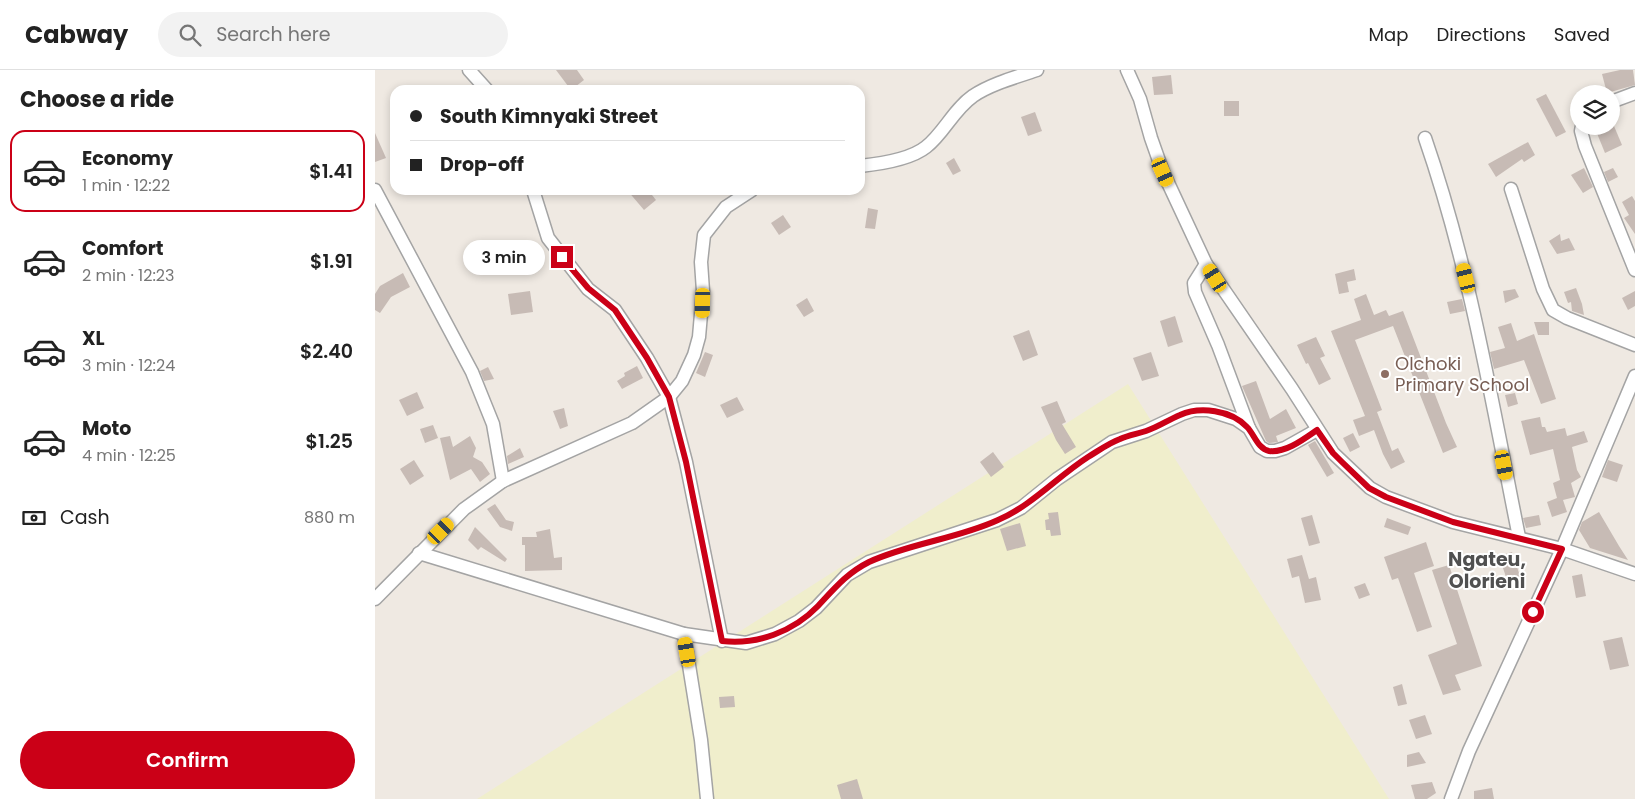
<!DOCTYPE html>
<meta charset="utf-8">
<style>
body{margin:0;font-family:Poppins,sans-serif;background:#f2f2f2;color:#222;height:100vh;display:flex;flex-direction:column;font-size:19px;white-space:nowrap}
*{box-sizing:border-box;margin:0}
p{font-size:16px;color:#767676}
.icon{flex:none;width:28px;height:28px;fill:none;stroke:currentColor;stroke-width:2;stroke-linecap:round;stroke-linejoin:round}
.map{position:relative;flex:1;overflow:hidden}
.details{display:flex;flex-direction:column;background:#fff;width:375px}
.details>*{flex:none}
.top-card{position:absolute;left:15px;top:15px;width:475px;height:110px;border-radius:15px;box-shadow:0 2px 8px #0003;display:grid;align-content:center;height:110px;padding:0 20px;background:#fff}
.buttons{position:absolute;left:1195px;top:15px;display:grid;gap:10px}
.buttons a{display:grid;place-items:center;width:50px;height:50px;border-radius:50%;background:#fff;box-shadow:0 2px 8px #0003;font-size:25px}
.end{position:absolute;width:22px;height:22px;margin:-11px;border:6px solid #cb0017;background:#fff;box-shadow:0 0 0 2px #fff}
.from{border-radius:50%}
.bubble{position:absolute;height:35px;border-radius:18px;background:#fff;box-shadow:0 2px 8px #0003;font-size:16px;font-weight:600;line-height:35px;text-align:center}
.car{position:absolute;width:15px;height:30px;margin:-15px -8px;border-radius:6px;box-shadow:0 0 4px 1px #0007;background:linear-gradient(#f5c518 24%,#345 0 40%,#f5c518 0 76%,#345 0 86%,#f5c518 0)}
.top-card b{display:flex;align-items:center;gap:18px;height:48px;font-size:19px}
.top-card b+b{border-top:1px solid #e0e0e0}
.top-card i{width:12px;height:12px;background:#222}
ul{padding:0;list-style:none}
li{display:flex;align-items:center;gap:15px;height:82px;margin:0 10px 8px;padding:0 10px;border:2px solid transparent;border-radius:15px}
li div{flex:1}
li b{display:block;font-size:19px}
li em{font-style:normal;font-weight:600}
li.active{border-color:#cb0017}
li>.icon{width:45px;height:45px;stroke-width:1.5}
h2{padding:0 20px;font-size:22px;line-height:60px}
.pay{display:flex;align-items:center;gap:12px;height:55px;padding:0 20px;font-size:19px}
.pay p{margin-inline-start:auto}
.action{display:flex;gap:10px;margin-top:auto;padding:10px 20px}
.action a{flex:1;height:58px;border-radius:30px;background:#cb0017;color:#fff;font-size:20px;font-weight:600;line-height:58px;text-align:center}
header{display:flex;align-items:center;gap:30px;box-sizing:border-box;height:70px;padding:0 25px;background:#fff;border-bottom:1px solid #e0e0e0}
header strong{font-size:24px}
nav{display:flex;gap:28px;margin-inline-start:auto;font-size:18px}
.search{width:350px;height:45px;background:#f2f2f2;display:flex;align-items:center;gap:12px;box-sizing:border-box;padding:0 18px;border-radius:28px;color:#767676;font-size:19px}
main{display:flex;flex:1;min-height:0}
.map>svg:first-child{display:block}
.farmland{fill:#f0eecc}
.building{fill:#c7bbb5}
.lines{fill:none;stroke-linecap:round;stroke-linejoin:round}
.minor-casing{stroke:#a4a4a4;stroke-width:15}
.minor{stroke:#fff;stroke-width:12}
.route{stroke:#cb0017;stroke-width:6}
.education-dot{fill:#8d6e63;stroke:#fff;stroke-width:2}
.labels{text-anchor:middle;stroke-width:4;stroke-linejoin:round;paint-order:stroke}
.education-label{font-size:18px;fill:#785e54;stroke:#fff;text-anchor:start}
.neighbourhood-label{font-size:19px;font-weight:bold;fill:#505050;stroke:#fff}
</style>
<header>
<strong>Cabway</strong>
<div class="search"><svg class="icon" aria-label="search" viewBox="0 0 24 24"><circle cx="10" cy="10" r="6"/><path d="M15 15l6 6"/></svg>Search here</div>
<nav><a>Map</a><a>Directions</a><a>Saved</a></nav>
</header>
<main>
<section class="details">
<h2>Choose a ride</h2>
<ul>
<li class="active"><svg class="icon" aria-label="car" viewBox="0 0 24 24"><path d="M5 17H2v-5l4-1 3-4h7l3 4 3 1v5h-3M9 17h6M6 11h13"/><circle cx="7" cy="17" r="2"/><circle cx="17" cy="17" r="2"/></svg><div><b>Economy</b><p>1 min · 12:22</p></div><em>$1.41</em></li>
<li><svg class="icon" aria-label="car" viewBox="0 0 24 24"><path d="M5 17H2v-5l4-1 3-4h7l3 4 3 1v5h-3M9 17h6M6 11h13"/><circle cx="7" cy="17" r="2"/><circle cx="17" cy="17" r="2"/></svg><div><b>Comfort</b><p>2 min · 12:23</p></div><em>$1.91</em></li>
<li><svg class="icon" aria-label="car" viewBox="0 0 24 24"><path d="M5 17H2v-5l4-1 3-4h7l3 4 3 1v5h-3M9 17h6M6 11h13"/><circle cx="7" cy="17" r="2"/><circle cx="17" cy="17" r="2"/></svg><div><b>XL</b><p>3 min · 12:24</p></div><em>$2.40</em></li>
<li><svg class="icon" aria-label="car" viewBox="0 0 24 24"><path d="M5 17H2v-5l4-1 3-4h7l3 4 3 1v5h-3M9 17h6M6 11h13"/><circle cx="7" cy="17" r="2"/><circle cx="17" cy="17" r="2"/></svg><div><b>Moto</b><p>4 min · 12:25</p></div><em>$1.25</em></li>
</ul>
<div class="pay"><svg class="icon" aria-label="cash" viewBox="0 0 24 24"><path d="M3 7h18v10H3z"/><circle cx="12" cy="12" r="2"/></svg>Cash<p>880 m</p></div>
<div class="action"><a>Confirm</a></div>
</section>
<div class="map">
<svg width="1260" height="729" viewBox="0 0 1260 729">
<rect width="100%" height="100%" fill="#efe9e2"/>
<polygon class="farmland" points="753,314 1014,729 102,729"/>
<g class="building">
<polygon points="181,0 202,0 209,10 196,20"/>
<polygon points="1245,0 1258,0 1260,15 1232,23 1227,4"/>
<polygon points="796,5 798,24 779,25 777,7"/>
<polygon points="1171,24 1191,62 1181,67 1161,29"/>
<rect x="849" y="31" width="15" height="15"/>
<polygon points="660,42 667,61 653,66 646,47"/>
<polygon points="1219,56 1239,56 1247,75 1230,83"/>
<polygon points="0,63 11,88 0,92"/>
<polygon points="1153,72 1160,85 1149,92 1147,89 1121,107 1113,94"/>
<polygon points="579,88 586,101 578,105 571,93"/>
<polygon points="1209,98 1218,117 1208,123 1196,105"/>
<polygon points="1238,98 1243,107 1233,112 1229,102"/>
<polygon points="252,120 273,120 281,130 269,140"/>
<polygon points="1257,126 1260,131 1260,164 1249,148 1254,145 1247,132"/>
<polygon points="493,138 503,140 500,159 490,158"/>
<polygon points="408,145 416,157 404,165 396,153"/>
<polygon points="1185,164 1186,171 1194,168 1200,180 1182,184 1174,171"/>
<polygon points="979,199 981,210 972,212 974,222 964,224 960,204"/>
<polygon points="28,203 35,217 16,227 5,243 0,240 0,224 5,216"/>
<polygon points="1201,218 1207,234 1209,245 1197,241 1196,232 1193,233 1189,222"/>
<polygon points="1140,219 1144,227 1130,233 1128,221"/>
<polygon points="155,221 158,242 136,245 133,224"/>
<polygon points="1260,221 1260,236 1253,240 1247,228"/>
<polygon points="991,224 999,245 1011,240 1014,246 1028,241 1071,353 1082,377 1068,383 1018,256 980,270 1007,340 1002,342 1017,381 1023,378 1030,392 1016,399 1008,384 999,360 984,366 978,350 990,346 956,261 986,250 979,229"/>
<polygon points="432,228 439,241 429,247 421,235"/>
<polygon points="1087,229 1090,241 1075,244 1072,232"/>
<polygon points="800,246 808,272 793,277 785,251"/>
<polygon points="1159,252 1174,252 1174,265 1163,265"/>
<polygon points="1136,253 1142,271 1159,264 1181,329 1166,334 1149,290 1119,299 1115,282 1130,278 1123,257"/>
<polygon points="654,260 663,285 648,291 638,266"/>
<polygon points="941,267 950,286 945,288 956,309 944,315 933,293 931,294 922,275"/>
<polygon points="330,282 338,285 330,307 321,303"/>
<polygon points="776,282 784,306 767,311 758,288"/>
<polygon points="262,296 268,308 247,319 242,311 250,306 249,303"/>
<polygon points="113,297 119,309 109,311 105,301"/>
<polygon points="881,311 895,349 911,339 921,358 901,366 903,372 894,373 891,371 867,316"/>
<polygon points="42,322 49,338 32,346 24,330"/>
<polygon points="1140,323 1143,334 1133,337 1130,325"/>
<polygon points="362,327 369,340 352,348 345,335"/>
<polygon points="682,331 691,352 687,354 701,377 690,384 681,370 666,337"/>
<polygon points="189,338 193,356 185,359 178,341"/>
<polygon points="1165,347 1167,357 1170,357 1172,362 1190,358 1192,366 1209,361 1213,372 1197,377 1202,400 1206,407 1196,413 1200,427 1188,430 1192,442 1177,447 1172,432 1182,428 1178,413 1185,410 1178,379 1155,385 1146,351"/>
<polygon points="58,355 63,368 50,373 45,359"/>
<polygon points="978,363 985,377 975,382 968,368"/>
<polygon points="75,366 78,377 95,366 101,378 98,387 107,392 115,404 105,412 96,399 75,410 65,368"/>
<polygon points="940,371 959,403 952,407 933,375"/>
<polygon points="145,378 149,387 133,394 132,386"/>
<polygon points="618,382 629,397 616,407 605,392"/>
<polygon points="39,390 49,406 35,415 25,399"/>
<polygon points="1233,390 1248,395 1242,412 1227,407"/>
<polygon points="120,434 131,450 139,452 137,461 125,457 112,439"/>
<polygon points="683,442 686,465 676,466 675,460 671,460 670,450 674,449 673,443"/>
<polygon points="1224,442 1244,476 1253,490 1215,478 1204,460 1207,452"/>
<polygon points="937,445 945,473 934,476 926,448"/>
<polygon points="1164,445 1166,455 1151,458 1148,448"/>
<polygon points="1012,448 1036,457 1033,465 1009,457"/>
<polygon points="645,453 651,476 632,481 625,459"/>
<polygon points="100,457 132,489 130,492 106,477 103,480 93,470"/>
<polygon points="175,459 179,488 187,487 187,500 150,501 150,475 147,475 147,467 162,467 161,462"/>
<polygon points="1051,472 1059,496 1039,503 1057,557 1042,562 1023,508 1017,510 1009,487"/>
<polygon points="1137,482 1145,506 1132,510 1124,486"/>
<polygon points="927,485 934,509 941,507 946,530 930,533 924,506 917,508 912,489"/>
<polygon points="1074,495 1107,596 1080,605 1086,620 1068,625 1053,585 1082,574 1057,500"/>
<polygon points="1207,504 1211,526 1201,528 1197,506"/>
<polygon points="990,513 995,525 984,529 979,517"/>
<polygon points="1247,567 1254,596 1235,600 1228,571"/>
<polygon points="1027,614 1032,634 1023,636 1018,617"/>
<polygon points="359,626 360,637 345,638 344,627"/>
<polygon points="1050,645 1057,664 1041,669 1034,650"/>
<polygon points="1044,682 1051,693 1032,697 1032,685"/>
<polygon points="482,709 488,729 466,729 462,715"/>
<polygon points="1057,712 1061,723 1052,729 1040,729 1036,715"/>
<polygon points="1117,718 1119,729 1099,729 1099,721"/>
</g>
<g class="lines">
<g class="minor-casing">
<g id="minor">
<polyline points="94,0 112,20"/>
<polyline points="752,0 765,29 776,68 788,102 831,194 917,319 958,383 995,418 1011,427 1078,452 1187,479 1260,504"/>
<polyline points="1236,32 1260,23"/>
<polyline points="1207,56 1206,61 1210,76 1260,200"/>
<path d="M1050 68C1095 198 1117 333 1144 467"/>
<path d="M485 96C504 94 536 89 551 77 569 63 578 40 598 26 616 14 641 7 662 0"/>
<polyline points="1136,119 1168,219 1178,240 1192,248 1260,275"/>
<polyline points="0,120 97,302 118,354 128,411"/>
<polyline points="158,120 173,168 213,219 240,240 272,288 294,327 311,392 347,571"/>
<polyline points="831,194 819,213 820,222 843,275 874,358"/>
<polyline points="44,483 309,564 371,573 400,564 424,551 441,538 472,505 494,492 622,450 646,438 682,409 737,372 771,361 807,344 819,340 833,340 861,349 874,358 885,377 892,381 900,381 910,378 942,360"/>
<polyline points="0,529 89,439 128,411 257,353 294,327 307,311 319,285 324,267 328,221 326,192 329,165 351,137 377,120"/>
<polyline points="309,564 326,670 332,729"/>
<polyline points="1076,729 1094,681 1187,479 1260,306"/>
</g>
</g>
<use href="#minor" class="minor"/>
</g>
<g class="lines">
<path class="route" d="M187 187 213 218 240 240 272 288 294 327 311 392 347 571C382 575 418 562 443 536 459 519 472 503 494 492 535 473 582 469 623 450 656 436 682 407 713 387 723 381 734 373 745 369 754 365 762 364 771 361 783 357 793 350 805 345 825 336 856 340 872 357 879 364 883 379 894 381 911 383 929 369 942 360L958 383 967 392 994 418 1011 427 1078 452 1187 479 1158 542"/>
</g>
<circle class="education-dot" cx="1010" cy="304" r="5"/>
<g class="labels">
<g class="education-label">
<text x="1020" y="300">Olchoki<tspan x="1020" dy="21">Primary School</tspan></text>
</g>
<g class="neighbourhood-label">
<text x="1112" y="496">Ngateu,<tspan x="1112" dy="22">Olorieni</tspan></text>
</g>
</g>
</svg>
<div class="buttons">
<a><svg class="icon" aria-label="layers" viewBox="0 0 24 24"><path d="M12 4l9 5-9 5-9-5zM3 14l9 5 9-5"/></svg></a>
</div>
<i class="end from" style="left:1158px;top:542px"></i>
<i class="end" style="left:187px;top:187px"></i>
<div class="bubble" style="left:88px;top:170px;width:82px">3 min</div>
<i class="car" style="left:788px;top:102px;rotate:156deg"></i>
<i class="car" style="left:840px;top:208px;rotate:328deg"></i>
<i class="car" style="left:1091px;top:208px;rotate:346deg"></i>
<i class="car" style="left:328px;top:233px;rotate:181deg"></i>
<i class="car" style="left:1129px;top:395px;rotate:169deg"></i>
<i class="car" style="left:66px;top:461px;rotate:45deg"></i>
<i class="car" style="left:312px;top:582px;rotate:350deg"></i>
<div class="top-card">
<b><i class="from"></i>South Kimnyaki Street</b>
<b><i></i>Drop-off</b>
</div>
</div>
</main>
